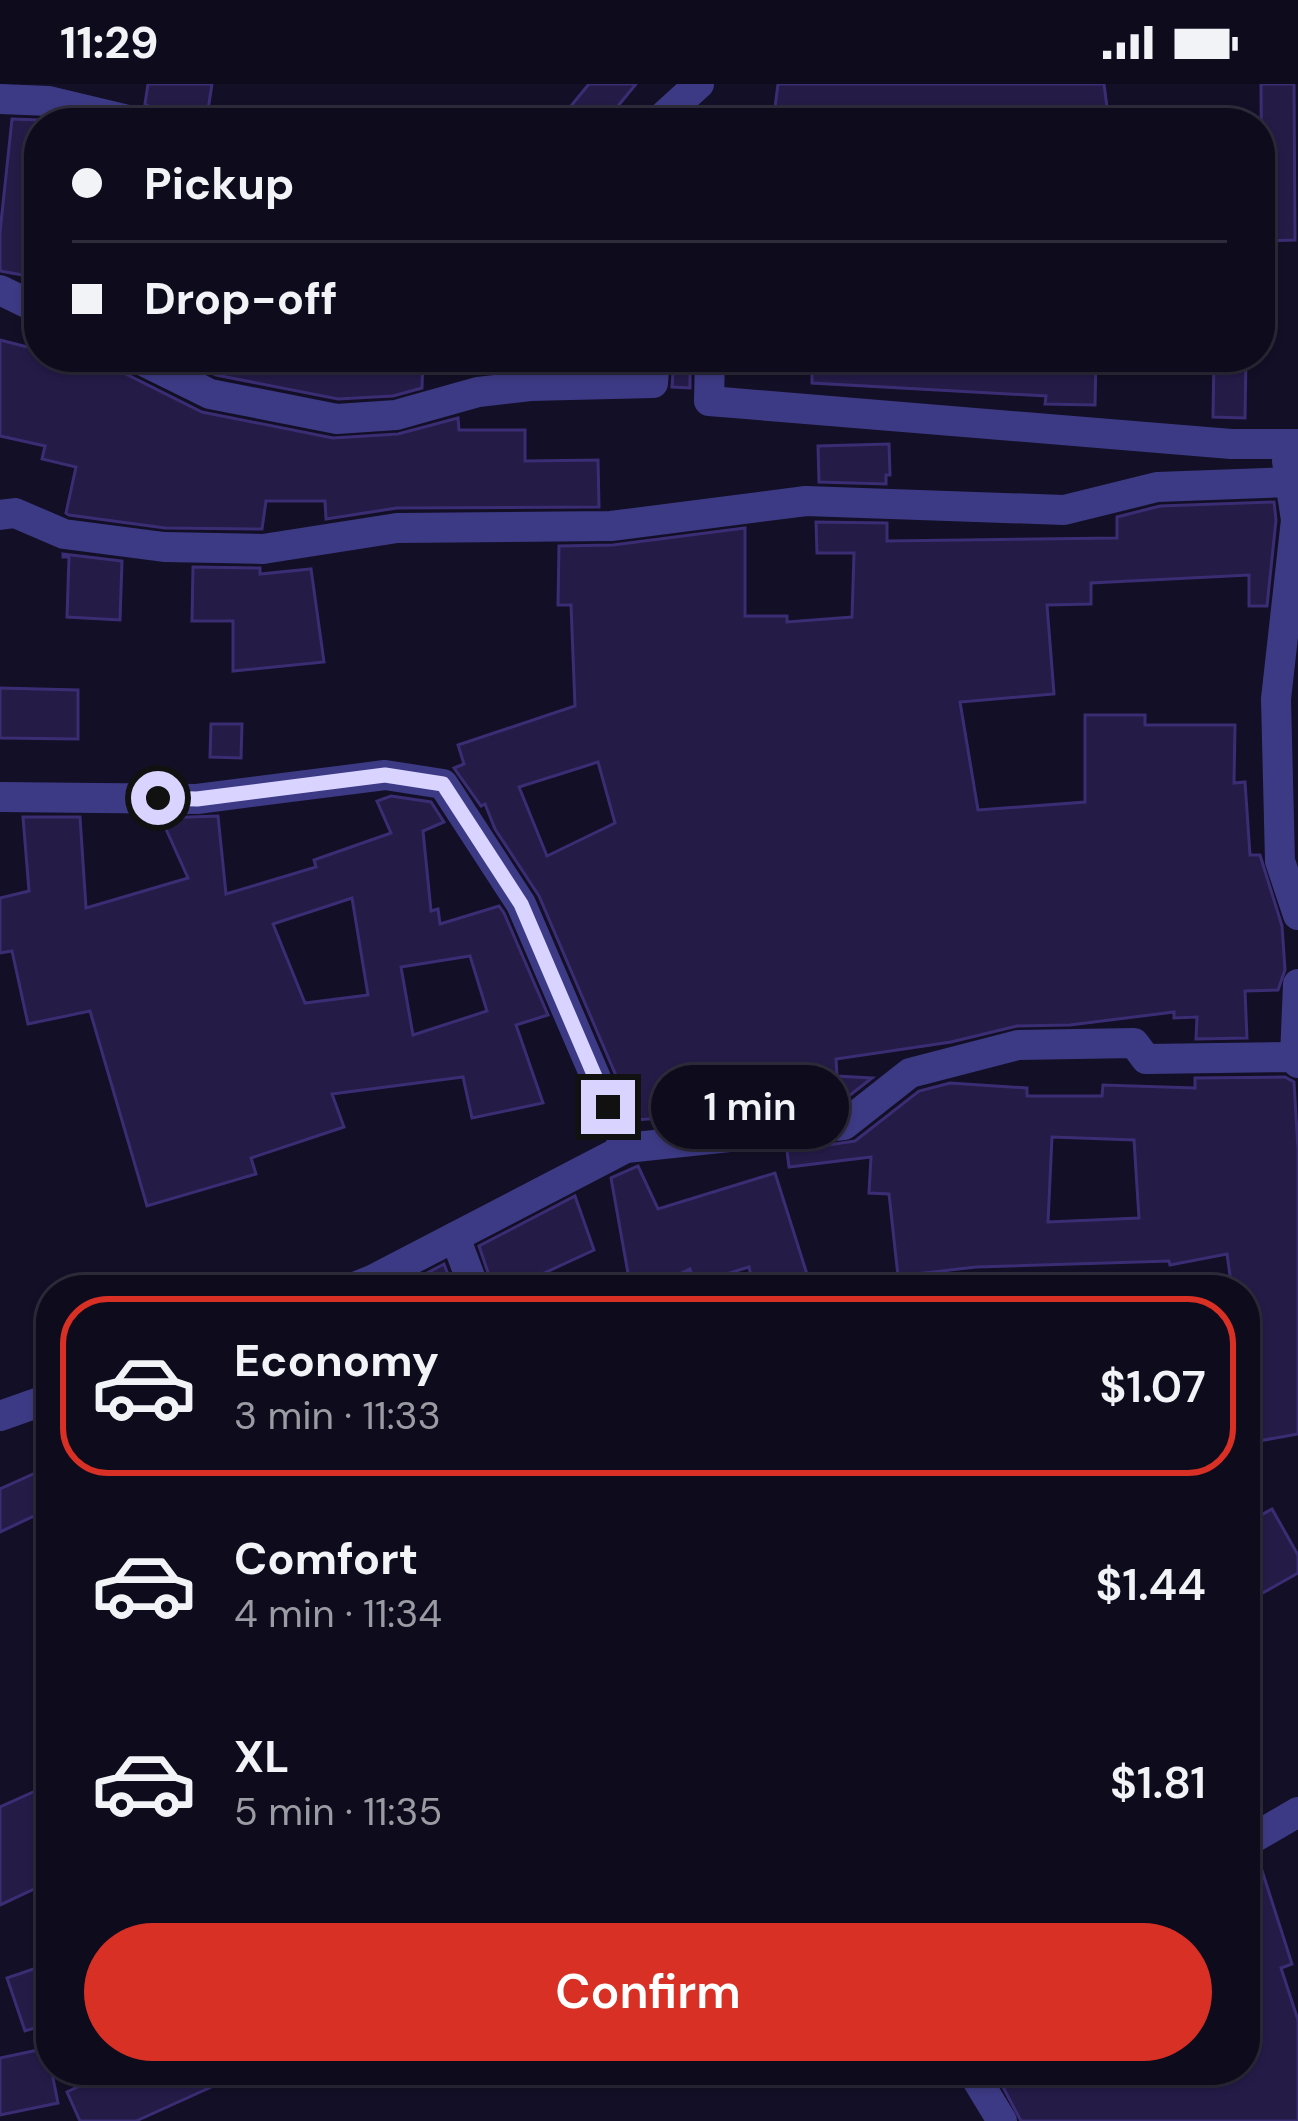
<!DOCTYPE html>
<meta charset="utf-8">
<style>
body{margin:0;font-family:"DM Sans",sans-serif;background:#171425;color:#f1f3f6;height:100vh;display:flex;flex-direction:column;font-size:45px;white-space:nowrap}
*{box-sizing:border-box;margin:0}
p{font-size:39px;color:#9b9ba3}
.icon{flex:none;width:66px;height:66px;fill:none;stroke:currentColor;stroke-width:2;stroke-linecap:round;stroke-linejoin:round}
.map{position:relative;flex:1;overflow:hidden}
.details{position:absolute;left:36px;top:1191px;width:1224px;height:810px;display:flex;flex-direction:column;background:#0e0b1c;border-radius:48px;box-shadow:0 3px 9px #0004,0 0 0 3px #2e2b3b}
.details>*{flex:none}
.top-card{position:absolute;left:24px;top:24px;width:1251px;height:264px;border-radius:48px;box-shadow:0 3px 9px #0004,0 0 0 3px #2e2b3b;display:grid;align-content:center;height:264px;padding:0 48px;background:#0e0b1c}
.end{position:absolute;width:54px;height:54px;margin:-27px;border:15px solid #d9d4ff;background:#111;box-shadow:0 0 0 6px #111}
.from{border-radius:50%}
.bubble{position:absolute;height:84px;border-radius:42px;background:#0e0b1c;box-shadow:0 3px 9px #0004,0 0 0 3px #2e2b3b;font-size:39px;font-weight:600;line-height:84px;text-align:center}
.top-card b{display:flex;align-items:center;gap:42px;height:114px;font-size:45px}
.top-card b+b{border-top:3px solid #2e2b3b}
.top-card i{width:30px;height:30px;background:#f1f3f6}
ul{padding:21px 0 0;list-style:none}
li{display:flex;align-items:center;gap:36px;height:180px;margin:0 24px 18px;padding:0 24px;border:6px solid transparent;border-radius:48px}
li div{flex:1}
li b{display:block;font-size:45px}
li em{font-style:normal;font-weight:600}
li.selected{border-color:#d93025}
li>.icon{width:108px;height:108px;stroke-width:1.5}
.button{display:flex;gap:24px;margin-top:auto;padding:24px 48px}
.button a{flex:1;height:138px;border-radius:72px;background:#d93025;color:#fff;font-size:48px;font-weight:600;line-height:138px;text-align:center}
.status{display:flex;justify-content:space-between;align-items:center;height:84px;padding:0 60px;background:#0e0b1c;direction:ltr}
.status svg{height:33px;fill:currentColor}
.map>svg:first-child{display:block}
.building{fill:#241b47;stroke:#3b2d73;stroke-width:3;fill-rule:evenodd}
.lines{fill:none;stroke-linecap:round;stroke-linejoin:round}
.minor{stroke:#3d3a85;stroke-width:30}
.route{stroke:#d9d4ff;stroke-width:15}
</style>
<div class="status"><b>11:29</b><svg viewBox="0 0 49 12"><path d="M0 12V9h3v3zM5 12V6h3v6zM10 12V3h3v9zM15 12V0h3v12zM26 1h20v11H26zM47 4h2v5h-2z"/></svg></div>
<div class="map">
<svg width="1298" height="2037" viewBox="0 0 1298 2037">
<rect width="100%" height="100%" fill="#130f26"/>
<g class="building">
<polygon points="148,0 212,0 206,39 160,35 155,26 145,20"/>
<polygon points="589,0 636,0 604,39 589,39 570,23"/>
<polygon points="778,0 1104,0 1109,39 773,39"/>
<polygon points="1261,0 1294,0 1295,156 1262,157"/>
<polygon points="12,35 39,36 39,194 0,187 0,148"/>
<polygon points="0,256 39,266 39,273 116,273 126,290 202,328 333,354 398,350 458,334 459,346 525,346 525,377 598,376 599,423 397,424 326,435 325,417 266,417 262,445 165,444 69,431 66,429 76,383 42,375 45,362 0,352"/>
<polygon points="179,273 423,273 422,304 393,312 338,315 216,291"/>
<polygon points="674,273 690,273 690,304 672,303"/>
<polygon points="812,273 1096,273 1095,321 1045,320 1046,312 812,299"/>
<polygon points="1214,273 1246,273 1245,334 1213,333"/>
<polygon points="889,360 890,391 886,391 886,400 819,398 818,362"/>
<path d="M1274 418 1276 436 1267 522H1249V491L1091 499V520L1047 521 1054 610 960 618 978 726 1085 718V631H1145V641H1235L1234 699 1245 698 1250 771H1260L1282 842 1285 886 1278 906 1245 907 1247 954 1196 955 1197 933 1174 934V928L1070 941 1017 942 951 958 836 975 837 992 872 994 836 1022 635 1036 539 812 495 745 485 720 481 722 454 684 464 680 458 661 575 622 571 521H558L559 462 613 461 745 444V532H787V538L852 533 854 469H817L816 438 887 439V457L1117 454V433L1160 422ZM598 678 615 739 547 772 519 703Z"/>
<polygon points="63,470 122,477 120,536 67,533 69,473 63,473"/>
<polygon points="193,483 260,484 260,490 311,485 324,578 233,587 233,537 192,537"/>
<polygon points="0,604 78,606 78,655 0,654"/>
<polygon points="211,640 242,640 241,674 210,673"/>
<path d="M391 712 431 718 444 738 423 747 431 827 438 825 440 840 499 822 504 829 548 931 516 941 543 1019 472 1034 463 993 332 1010 344 1043 251 1074 256 1090 147 1122 90 927 28 940 12 867 0 869V814L29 807 23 733H80L86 824 188 794 161 734 218 732 226 810 316 783 314 776 391 749 377 717ZM352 814 368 911 305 919 273 840ZM470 872 487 927 413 951 401 883Z"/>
<path d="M1285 993 1294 998 1298 1065V1350L1253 1358 1245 1302V1206H1232L1227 1170 1170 1181 1169 1177 976 1183 898 1192 889 1110 869 1109 871 1073 789 1083 787 1067 855 1057 919 1007 950 999 1027 1004V1012H1102L1103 1001 1195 1004V994ZM1052 1053 1134 1056 1139 1134 1048 1138Z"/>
<polygon points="638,1082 658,1125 775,1089 812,1206 754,1206 749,1183 694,1200 690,1185 646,1206 631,1206 611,1094"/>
<polygon points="575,1112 594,1166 527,1197 531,1206 494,1206 479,1162"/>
<polygon points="444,1180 454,1206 395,1206"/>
<polygon points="51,1382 51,1424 0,1448 0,1405"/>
<polygon points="1272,1425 1298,1471 1298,1489 1245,1519 1245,1440"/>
<polygon points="51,1700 51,1797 0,1821 0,1723"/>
<polygon points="1258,1774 1292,1880 1281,1884 1298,1936 1298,2037 1021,2037 994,1986 1245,1986 1245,1778"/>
<polygon points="51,1879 51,1939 25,1947 7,1894"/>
<polygon points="47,1964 58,2019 0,2031 0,1974"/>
<polygon points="114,1986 249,1986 136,2037 80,2037 67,2008"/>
</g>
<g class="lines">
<g class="minor">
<polyline points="0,15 49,17 141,39"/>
<polyline points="656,39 699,0"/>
<polyline points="0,206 39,225"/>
<polyline points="135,273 210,310 337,335 396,331 478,308 530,302 653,299 655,273"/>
<polyline points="710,273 709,317 1231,360 1298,360"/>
<polyline points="1287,377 1296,436 1276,615 1280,777 1298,831"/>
<polyline points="0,431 15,429 64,450 164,463 263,465 397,444 611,442 806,417 1064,426 1157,403 1290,398"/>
<polyline points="0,713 197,715 385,691 443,700 521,820 626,1064"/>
<polyline points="1295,973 1298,900"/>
<polyline points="455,1153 475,1206"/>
<polyline points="347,1206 372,1196 626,1064 844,1041 910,989 1018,961 1134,959 1146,975 1295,973 1298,979"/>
<polyline points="0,1332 51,1314"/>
<polyline points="1245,1759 1298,1728"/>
<polyline points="971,1986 1002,2037"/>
</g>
</g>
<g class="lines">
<polyline class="route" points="158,714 197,715 385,691 443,700 521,820 608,1023"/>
</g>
</svg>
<i class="end from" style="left:158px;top:714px"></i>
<i class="end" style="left:608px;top:1023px"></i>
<div class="bubble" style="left:651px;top:981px;width:198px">1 min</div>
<div class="top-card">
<b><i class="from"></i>Pickup</b>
<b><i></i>Drop-off</b>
</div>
<section class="details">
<ul>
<li class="selected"><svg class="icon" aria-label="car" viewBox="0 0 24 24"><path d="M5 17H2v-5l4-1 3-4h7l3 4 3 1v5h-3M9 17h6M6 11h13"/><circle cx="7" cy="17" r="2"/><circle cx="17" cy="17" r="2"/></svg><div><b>Economy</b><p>3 min · 11:33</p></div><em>$1.07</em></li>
<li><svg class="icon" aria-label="car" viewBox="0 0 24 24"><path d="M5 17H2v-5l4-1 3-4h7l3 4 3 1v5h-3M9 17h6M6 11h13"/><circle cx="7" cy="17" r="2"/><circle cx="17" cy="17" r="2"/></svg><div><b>Comfort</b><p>4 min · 11:34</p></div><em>$1.44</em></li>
<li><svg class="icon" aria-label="car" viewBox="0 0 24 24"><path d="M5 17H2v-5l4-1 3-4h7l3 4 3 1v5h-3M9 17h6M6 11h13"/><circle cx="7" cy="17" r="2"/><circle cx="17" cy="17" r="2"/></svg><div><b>XL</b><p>5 min · 11:35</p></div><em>$1.81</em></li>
</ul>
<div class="button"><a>Confirm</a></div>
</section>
</div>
